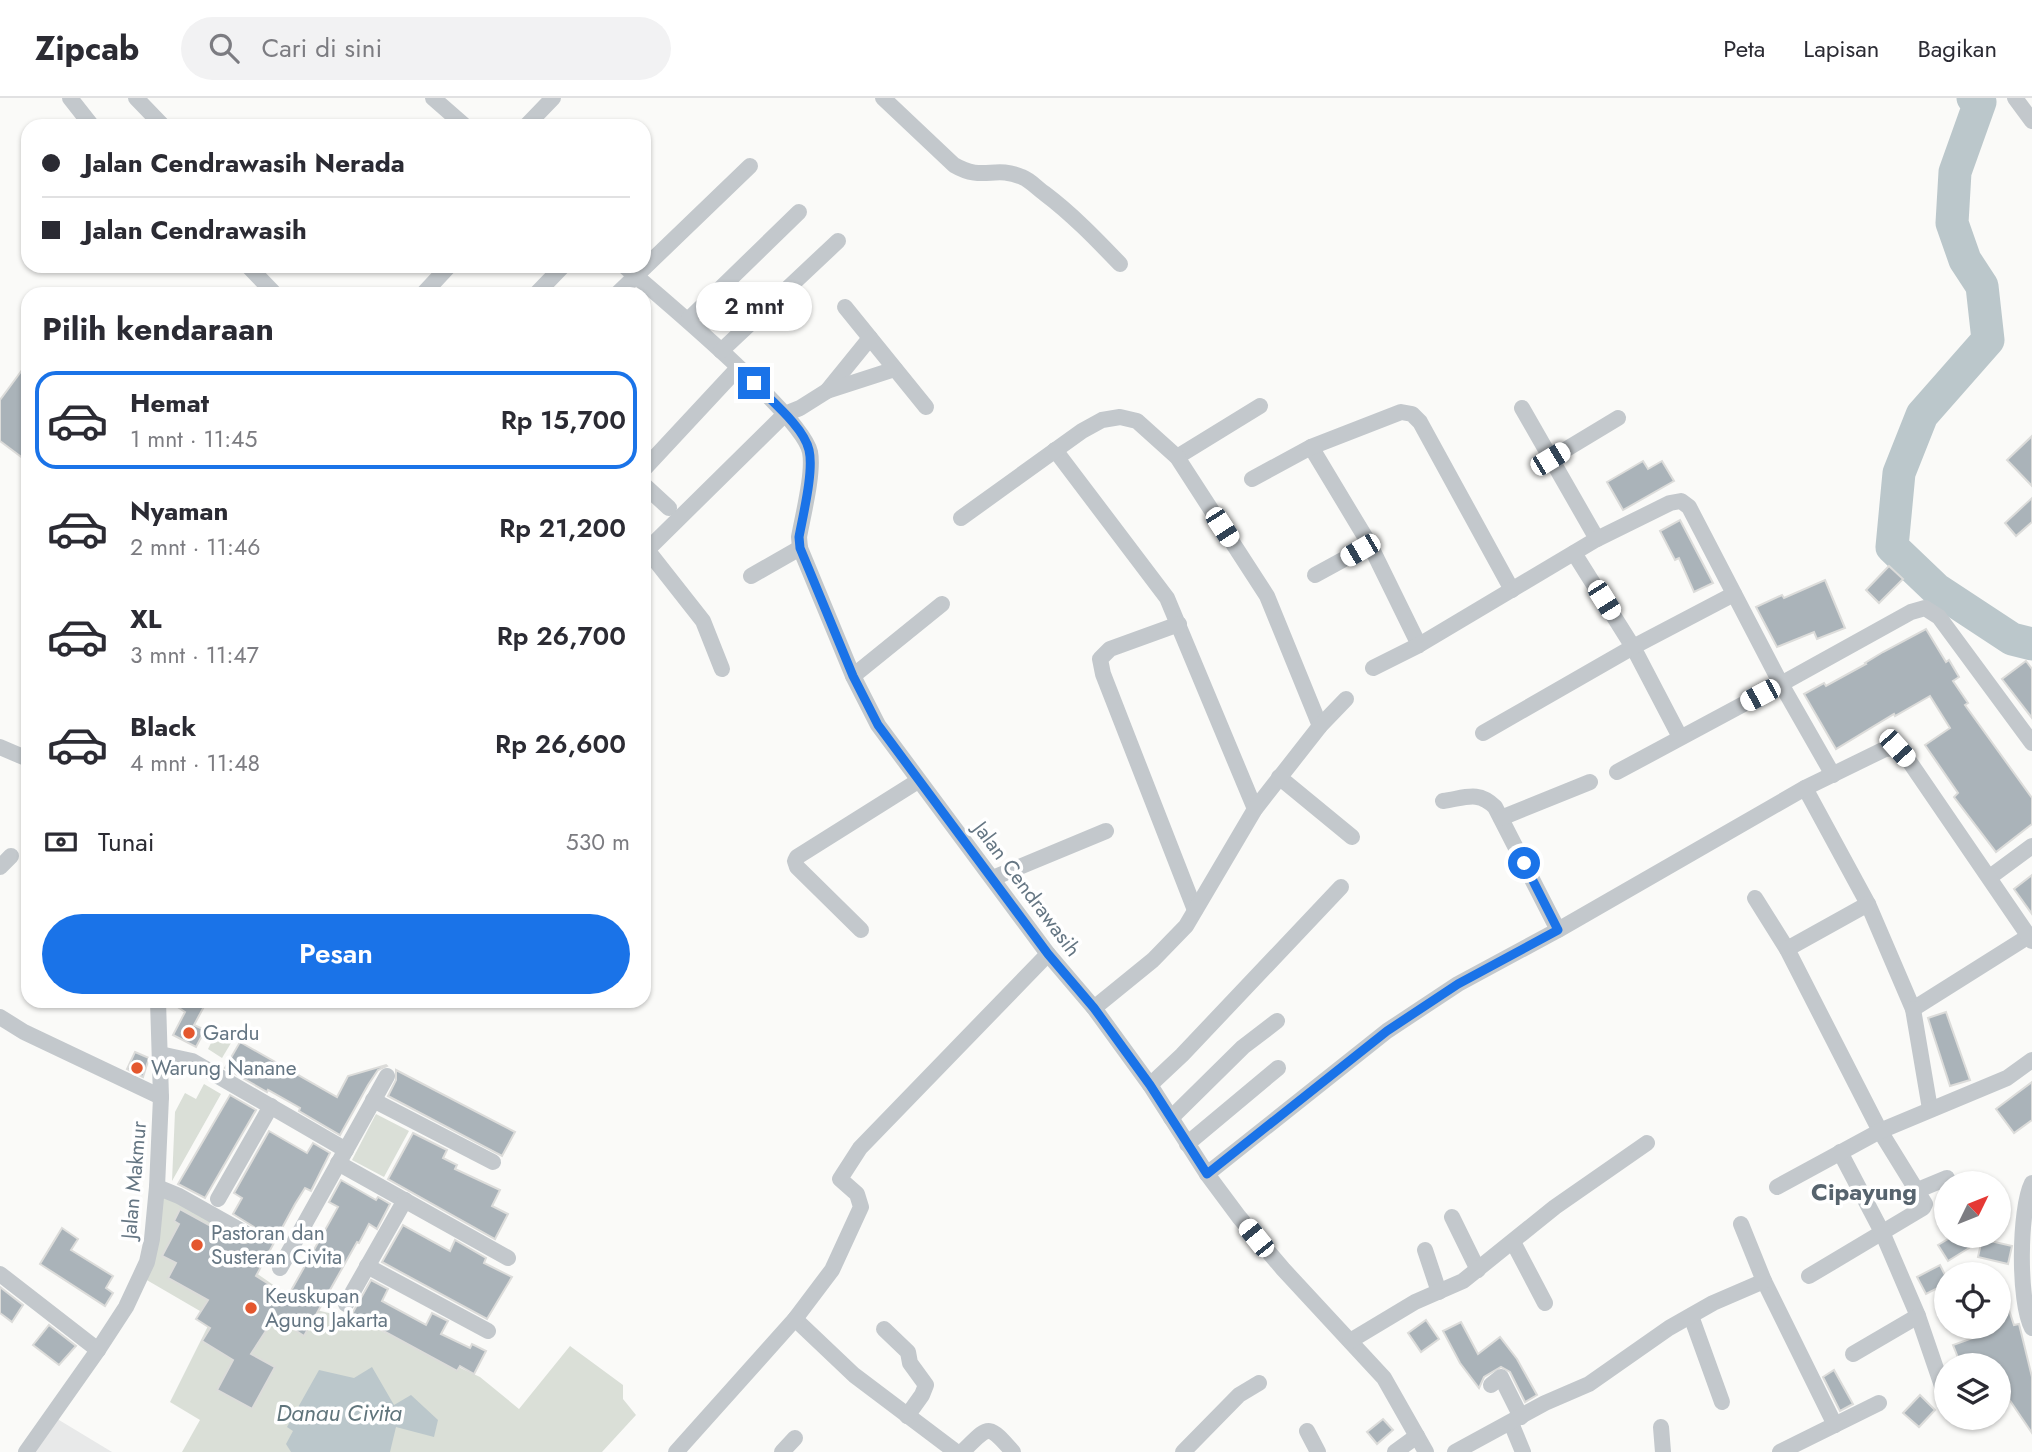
<!DOCTYPE html>
<html lang="id">
<meta charset="utf-8">
<style>
body{margin:0;font-family:Jost,sans-serif;background:#f2f2f3;color:#2b2b33;height:100vh;display:flex;flex-direction:column;font-size:26px;white-space:nowrap}
*{box-sizing:border-box;margin:0}
p{font-size:23px;color:#7c7c81}
.icon{flex:none;width:38px;height:38px;fill:none;stroke:currentColor;stroke-width:2;stroke-linecap:round;stroke-linejoin:round}
.map{position:relative;flex:1;overflow:hidden}
.sheet{position:absolute;left:21px;top:189px;width:630px;height:721px;display:flex;flex-direction:column;background:#fff;border-radius:21px;box-shadow:0 2px 5px #0004}
.sheet>*{flex:none}
.top-card{position:absolute;left:21px;top:21px;width:630px;height:154px;border-radius:21px;box-shadow:0 2px 5px #0004;display:grid;align-content:center;height:154px;padding:0 21px;background:#fff}
.needle{width:46px;rotate:47deg}
.controls{position:absolute;left:1934px;top:1073px;display:grid;gap:14px}
.controls a{display:grid;place-items:center;width:77px;height:77px;border-radius:50%;background:#fff;box-shadow:0 2px 5px #0004;font-size:35px}
.end{position:absolute;width:32px;height:32px;margin:-16px;border:9px solid #1a73e8;background:#fff;box-shadow:0 0 0 4px #fff}
.from{border-radius:50%}
.bubble{position:absolute;height:49px;border-radius:24px;background:#fff;box-shadow:0 2px 5px #0004;font-size:23px;font-weight:600;line-height:49px;text-align:center}
.car{position:absolute;width:21px;height:42px;margin:-21px -10px;border-radius:9px;box-shadow:0 0 5px 2px #0007;background:linear-gradient(#fff 24%,#345 0 40%,#fff 0 76%,#345 0 86%,#fff 0)}
.top-card b{display:flex;align-items:center;gap:24px;height:66px;font-size:26px}
.top-card b+b{border-top:2px solid #e1e1e2}
.top-card i{width:18px;height:18px;background:#2b2b33}
ul{padding:0;list-style:none}
li{display:flex;align-items:center;gap:21px;height:98px;margin:0 14px 10px;padding:0 7px;border:4px solid transparent;border-radius:21px}
li div{flex:1}
li b{display:block;font-size:26px}
li em{font-style:normal;font-weight:600}
li.active{border-color:#1a73e8}
li>.icon{width:63px;height:63px;stroke-width:1.5}
h2{padding:0 21px;font-size:32px;line-height:84px}
.pay{display:flex;align-items:center;gap:18px;height:77px;padding:0 21px;font-size:26px}
.pay p{margin-inline-start:auto}
.cta{display:flex;gap:14px;margin-top:auto;padding:14px 21px}
.cta a{flex:1;height:80px;border-radius:42px;background:#1a73e8;color:#fff;font-size:28px;font-weight:600;line-height:80px;text-align:center}
header{display:flex;align-items:center;gap:42px;box-sizing:border-box;height:98px;padding:0 35px;background:#fff;border-bottom:2px solid #e1e1e2}
header strong{font-size:33px}
nav{display:flex;gap:38px;margin-inline-start:auto;font-size:24px}
.search{width:490px;height:63px;background:#f2f2f3;display:flex;align-items:center;gap:18px;box-sizing:border-box;padding:0 24px;border-radius:38px;color:#7c7c81;font-size:26px}
.map>svg:first-child{display:block}
.built{fill:#e8e9e9}
.green{fill:#dadfd7}
.water{fill:#bbc7cb}
.lines{fill:none;stroke-linecap:round;stroke-linejoin:round}
.river{stroke:#bbc7cb;stroke-width:33}
.building{fill:#aab3b9;stroke:#dcdcda;stroke-width:2}
.street{stroke:#c3c8cc;stroke-width:16}
.route{stroke:#1a73e8;stroke-width:9}
.poi-dot{fill:#e4572e;stroke:#fff;stroke-width:2.5}
.labels{text-anchor:middle;stroke-width:7;stroke-linejoin:round;paint-order:stroke}
.street-label{font-size:21px;fill:#657683;stroke:#fff}
.poi-label{font-size:21px;fill:#657683;stroke:#fff;text-anchor:start}
.water-label{font-size:23px;font-style:italic;fill:#60757c;stroke:#fff}
.quarter-label{font-size:24px;font-weight:bold;fill:#57646e;stroke:#fff}
</style>
<header>
<strong>Zipcab</strong>
<div class="search"><svg class="icon" aria-label="search" viewBox="0 0 24 24"><circle cx="10" cy="10" r="6"/><path d="M15 15l6 6"/></svg>Cari di sini</div>
<nav><a>Peta</a><a>Lapisan</a><a>Bagikan</a></nav>
</header>
<div class="map">
<svg width="2032" height="1354" viewBox="0 0 2032 1354">
<rect width="100%" height="100%" fill="#fafaf8"/>
<polygon class="built" points="54,1319 112,1354 30,1354"/>
<g class="green">
<polygon points="218,931 234,940 222,960 208,951"/>
<polygon points="204,986 221,996 172,1083 175,1014 185,995 196,1001"/>
<polygon points="376,1016 409,1033 384,1079 352,1062"/>
<polygon points="164,1092 241,1135 229,1156 305,1209 360,1223 480,1279 519,1311 570,1248 623,1287 623,1301 636,1317 602,1354 182,1354 200,1322 170,1304 212,1220 145,1181"/>
</g>
<polygon class="water" points="372,1269 394,1307 411,1297 438,1322 434,1339 396,1329 390,1354 291,1354 286,1346 293,1333 287,1329 319,1272 354,1280"/>
<g class="lines">
<polyline class="river" points="1973,0 1980,4 1955,74 1952,125 1965,162 1982,188 1988,242 1922,317 1899,375 1892,449 1936,491 2012,541 2032,546"/>
</g>
<g class="building">
<polygon points="28,264 28,364 0,343 0,302"/>
<polygon points="2032,338 2032,388 2007,362"/>
<polygon points="1643,363 1648,371 1662,363 1674,383 1623,412 1607,384"/>
<polygon points="2032,400 2032,424 2016,438 2005,425"/>
<polygon points="1680,422 1713,485 1694,494 1679,460 1675,462 1660,433"/>
<polygon points="1889,468 1903,481 1879,505 1866,492"/>
<polygon points="1825,482 1845,530 1817,541 1814,534 1777,549 1756,509 1782,497 1784,500"/>
<polygon points="1926,531 1946,564 1949,562 1959,579 1953,583 1968,605 1965,607 2032,700 2032,726 1996,754 1954,699 1958,695 1925,647 1950,630 1930,598 1895,618 1894,616 1836,651 1804,596 1824,585 1826,588 1866,566 1865,565 1883,554"/>
<polygon points="2026,563 2032,571 2032,620 2002,581"/>
<polygon points="2032,777 2032,816 2014,791"/>
<polygon points="169,903 207,903 194,927 205,932 196,949 173,937 185,914"/>
<polygon points="1946,914 1970,982 1950,988 1928,920"/>
<polygon points="240,944 337,999 348,978 386,967 387,968 378,972 368,987 340,1037 299,1013 300,1010 268,992 267,994 225,970"/>
<polygon points="135,954 149,960 143,979 127,971"/>
<polygon points="396,972 515,1034 502,1058 388,998 396,982"/>
<polygon points="2032,984 2032,1022 2014,1035 1996,1011"/>
<polygon points="230,997 256,1012 205,1100 178,1086"/>
<polygon points="269,1033 307,1055 313,1045 330,1055 311,1093 305,1090 295,1106 256,1178 288,1198 338,1109 329,1104 341,1082 376,1102 378,1099 390,1106 377,1131 369,1126 359,1145 357,1144 304,1238 275,1219 251,1256 275,1269 252,1311 217,1292 233,1262 202,1243 210,1230 196,1221 208,1202 168,1180 176,1165 162,1158 179,1126 174,1123 180,1111 240,1144 246,1145 254,1141 254,1129 233,1116 242,1100 234,1095"/>
<polygon points="413,1035 447,1052 443,1060 457,1067 455,1071 500,1092 492,1108 508,1116 495,1141 388,1081"/>
<polygon points="403,1127 450,1153 455,1142 486,1160 484,1165 512,1179 487,1221 382,1164"/>
<polygon points="62,1130 78,1141 71,1152 113,1178 106,1190 113,1195 105,1208 40,1166"/>
<polygon points="1953,1138 1961,1138 1969,1150 1948,1163 1938,1147"/>
<polygon points="1982,1141 2012,1148 2008,1166 1978,1159"/>
<polygon points="1940,1167 1946,1179 1946,1186 1926,1196 1917,1179"/>
<polygon points="371,1182 388,1191 382,1203 426,1227 432,1215 448,1223 441,1236 470,1250 472,1246 486,1253 474,1276 460,1268 457,1273 352,1216"/>
<polygon points="2001,1188 2014,1227 2019,1226 2032,1279 2032,1335 1998,1285 1998,1267 1961,1267 1953,1247 1984,1236 1981,1228 1998,1228 1998,1189"/>
<polygon points="0,1189 23,1207 12,1224 0,1215"/>
<polygon points="1426,1222 1439,1241 1421,1254 1408,1235"/>
<polygon points="1461,1224 1478,1256 1500,1239 1517,1261 1537,1297 1525,1304 1510,1274 1501,1269 1484,1279 1479,1290 1460,1265 1443,1233"/>
<polygon points="49,1227 76,1248 59,1267 33,1247"/>
<polygon points="1834,1272 1853,1306 1840,1313 1823,1279"/>
<polygon points="1920,1297 1935,1312 1919,1329 1903,1315"/>
<polygon points="1383,1321 1393,1332 1377,1346 1367,1334"/>
</g>
<g class="lines">
<g class="street">
<polyline points="70,0 92,28"/>
<polyline points="136,0 163,28"/>
<polyline points="433,0 465,28"/>
<path d="M883 0 954 67C983 84 994 67 1022 79 1030 82 1037 90 1044 95 1072 116 1096 141 1120 166"/>
<polyline points="2015,0 2032,23"/>
<polyline points="526,28 553,0"/>
<polyline points="248,168 275,196"/>
<path d="M624 168C658 197 803 318 810 354 814 374 803 417 799 439L800 450 853 578 878 627 1048 856 1094 910 1150 987 1207 1076 1239 1119 1283 1171 1384 1280 1426 1354"/>
<polyline points="423,196 449,168"/>
<polyline points="536,196 563,168"/>
<polyline points="617,196 750,68"/>
<polyline points="845,209 926,309"/>
<polyline points="688,222 799,114"/>
<polyline points="721,253 838,143"/>
<polyline points="827,293 870,240"/>
<polyline points="1522,310 1597,441"/>
<polyline points="1311,349 1370,447 1419,547"/>
<polyline points="1055,352 1167,500 1255,711"/>
<polyline points="1177,359 1260,308"/>
<polyline points="1550,361 1618,320"/>
<polyline points="644,371 738,270"/>
<polyline points="1252,381 1311,349 1401,314 1412,316 1420,324 1512,492"/>
<polyline points="644,387 669,410"/>
<polyline points="961,420 1082,333 1102,322 1120,319 1137,323 1177,359 1267,498 1320,628"/>
<polyline points="644,448 703,523 722,571"/>
<polyline points="644,455 785,316 800,310 827,293 895,271"/>
<polyline points="1574,455 1633,549 1680,639"/>
<polyline points="1315,477 1370,447"/>
<polyline points="751,478 800,450"/>
<polyline points="1179,526 1110,551 1100,561 1103,576 1195,812"/>
<polyline points="1373,570 1419,547 1597,441 1670,405 1681,403 1689,409 1781,586 1911,514 1925,510 1939,519 2032,645"/>
<polyline points="853,578 942,506"/>
<polyline points="1483,635 1633,549 1734,496"/>
<polyline points="0,649 28,661"/>
<polyline points="1617,674 1781,586 1833,677"/>
<polyline points="1279,679 1352,739"/>
<polyline points="1805,690 1868,806 1913,911 2029,838"/>
<path d="M1443 703C1465 700 1478 692 1495 709L1558 832"/>
<polyline points="1501,720 1590,684"/>
<polyline points="0,769 11,758"/>
<polyline points="1990,779 2032,748"/>
<polyline points="993,780 1106,733"/>
<polyline points="1755,800 1787,851 1880,1033 1925,1106 1923,1110 1809,1178"/>
<polyline points="861,832 797,769 795,763 797,759 918,683"/>
<polyline points="1787,851 1868,806"/>
<polyline points="1094,910 1153,862 1186,828 1255,711 1320,628 1346,601"/>
<polyline points="1913,911 1930,1011"/>
<polyline points="0,919 24,934 161,999"/>
<polyline points="160,956 192,963 346,1052"/>
<polyline points="1150,987 1182,957 1341,789"/>
<polyline points="373,1002 493,1064"/>
<polyline points="1171,1020 1243,949 1277,923"/>
<polyline points="1187,1046 1278,970"/>
<polyline points="1840,1054 1882,1134 1918,1218 1942,1288"/>
<polyline points="338,1065 508,1160"/>
<polyline points="1207,1076 1387,933 1458,886 1558,832 1805,690 1885,651 1897,650 1909,663 2032,843"/>
<path d="M2032 1085C2019 1111 2018 1204 2032 1230"/>
<polyline points="157,1089 179,1098 245,1135"/>
<polyline points="1777,1089 1880,1033 2007,980 2032,962"/>
<polyline points="1918,1092 1947,1080"/>
<polyline points="218,1101 271,1008"/>
<polyline points="1452,1119 1478,1172"/>
<polyline points="1741,1126 1764,1183 1835,1327"/>
<polyline points="1513,1144 1545,1205"/>
<polyline points="1425,1152 1439,1194"/>
<polyline points="367,1168 488,1233"/>
<polyline points="280,1170 387,978"/>
<polyline points="0,1176 98,1252"/>
<polyline points="346,1206 405,1102"/>
<polyline points="1691,1218 1722,1304"/>
<polyline points="795,1221 854,1277 956,1354"/>
<polyline points="884,1231 908,1254 910,1265 926,1287 922,1297 907,1318"/>
<polyline points="1350,1243 1415,1204 1463,1183 1555,1109 1647,1045"/>
<polyline points="1853,1256 1918,1218"/>
<polyline points="1491,1287 1501,1279 1521,1319"/>
<polyline points="1511,1325 1523,1354"/>
<polyline points="1661,1329 1663,1354"/>
<polyline points="1307,1333 1318,1354"/>
<polyline points="26,1354 98,1252 126,1209 147,1164 152,1141 157,1089 161,999 158,903"/>
<polyline points="676,1354 795,1221 832,1172 861,1109 857,1096 840,1081 860,1050 1048,856"/>
<polyline points="782,1354 795,1340"/>
<path d="M962 1354C989 1328 987 1324 1013 1354"/>
<polyline points="1183,1354 1239,1297 1259,1285"/>
<polyline points="1395,1354 1417,1338"/>
<polyline points="1455,1354 1545,1305 1589,1286 1669,1230 1713,1205 1764,1183"/>
<polyline points="1780,1354 1879,1305"/>
</g>
</g>
<g class="lines">
<path class="route" d="M754 285C770 302 804 329 809 352 814 373 803 417 799 439L800 450 853 578 878 627 1048 856 1094 910 1150 987 1207 1076 1387 933 1458 886 1558 832 1524 765"/>
</g>
<g class="poi-dot">
<circle cx="189" cy="935" r="7"/>
<circle cx="137" cy="970" r="7"/>
<circle cx="197" cy="1147" r="7"/>
<circle cx="251" cy="1210" r="7"/>
</g>
<g class="labels">
<g class="street-label">
<text transform="translate(1027 791) rotate(53)" y="7">Jalan Cendrawasih</text>
<text transform="translate(134 1082) rotate(-85)" y="7">Jalan Makmur</text>
</g>
<g class="poi-label">
<text x="203" y="942">Gardu</text>
<text x="151" y="977">Warung Nanane</text>
<text x="211" y="1142">Pastoran dan<tspan x="211" dy="24">Susteran Civita</tspan></text>
<text x="265" y="1205">Keuskupan<tspan x="265" dy="24">Agung Jakarta</tspan></text>
</g>
<g class="water-label">
<text x="339" y="1323">Danau Civita</text>
</g>
<g class="quarter-label">
<text x="1864" y="1102">Cipayung</text>
</g>
</g>
</svg>
<div class="controls">
<a><svg class="needle" viewBox="-14 -14 28 28"><path d="M0-13l5 13h-10z" fill="#e53935"/><path d="M0 13l5-13h-10z" fill="#7c7c81"/></svg></a>
<a><svg class="icon" aria-label="locate" viewBox="0 0 24 24"><circle cx="12" cy="12" r="6"/><path d="M12 2v4M12 18v4M2 12h4M18 12h4"/></svg></a>
<a><svg class="icon" aria-label="layers" viewBox="0 0 24 24"><path d="M12 4l9 5-9 5-9-5zM3 14l9 5 9-5"/></svg></a>
</div>
<i class="end from" style="left:1524px;top:765px"></i>
<i class="end" style="left:754px;top:285px"></i>
<div class="bubble" style="left:696px;top:184px;width:116px">2 mnt</div>
<i class="car" style="left:1550px;top:361px;rotate:59deg"></i>
<i class="car" style="left:1222px;top:429px;rotate:147deg"></i>
<i class="car" style="left:1360px;top:452px;rotate:240deg"></i>
<i class="car" style="left:1604px;top:502px;rotate:148deg"></i>
<i class="car" style="left:1760px;top:597px;rotate:242deg"></i>
<i class="car" style="left:1897px;top:650px;rotate:138deg"></i>
<i class="car" style="left:1256px;top:1140px;rotate:321deg"></i>
<div class="top-card">
<b><i class="from"></i>Jalan Cendrawasih Nerada</b>
<b><i></i>Jalan Cendrawasih</b>
</div>
<section class="sheet">
<h2>Pilih kendaraan</h2>
<ul>
<li class="active"><svg class="icon" aria-label="car" viewBox="0 0 24 24"><path d="M5 17H2v-5l4-1 3-4h7l3 4 3 1v5h-3M9 17h6M6 11h13"/><circle cx="7" cy="17" r="2"/><circle cx="17" cy="17" r="2"/></svg><div><b>Hemat</b><p>1 mnt · 11:45</p></div><em>Rp 15,700</em></li>
<li><svg class="icon" aria-label="car" viewBox="0 0 24 24"><path d="M5 17H2v-5l4-1 3-4h7l3 4 3 1v5h-3M9 17h6M6 11h13"/><circle cx="7" cy="17" r="2"/><circle cx="17" cy="17" r="2"/></svg><div><b>Nyaman</b><p>2 mnt · 11:46</p></div><em>Rp 21,200</em></li>
<li><svg class="icon" aria-label="car" viewBox="0 0 24 24"><path d="M5 17H2v-5l4-1 3-4h7l3 4 3 1v5h-3M9 17h6M6 11h13"/><circle cx="7" cy="17" r="2"/><circle cx="17" cy="17" r="2"/></svg><div><b>XL</b><p>3 mnt · 11:47</p></div><em>Rp 26,700</em></li>
<li><svg class="icon" aria-label="car" viewBox="0 0 24 24"><path d="M5 17H2v-5l4-1 3-4h7l3 4 3 1v5h-3M9 17h6M6 11h13"/><circle cx="7" cy="17" r="2"/><circle cx="17" cy="17" r="2"/></svg><div><b>Black</b><p>4 mnt · 11:48</p></div><em>Rp 26,600</em></li>
</ul>
<div class="pay"><svg class="icon" aria-label="cash" viewBox="0 0 24 24"><path d="M3 7h18v10H3z"/><circle cx="12" cy="12" r="2"/></svg>Tunai<p>530 m</p></div>
<div class="cta"><a>Pesan</a></div>
</section>
</div>
